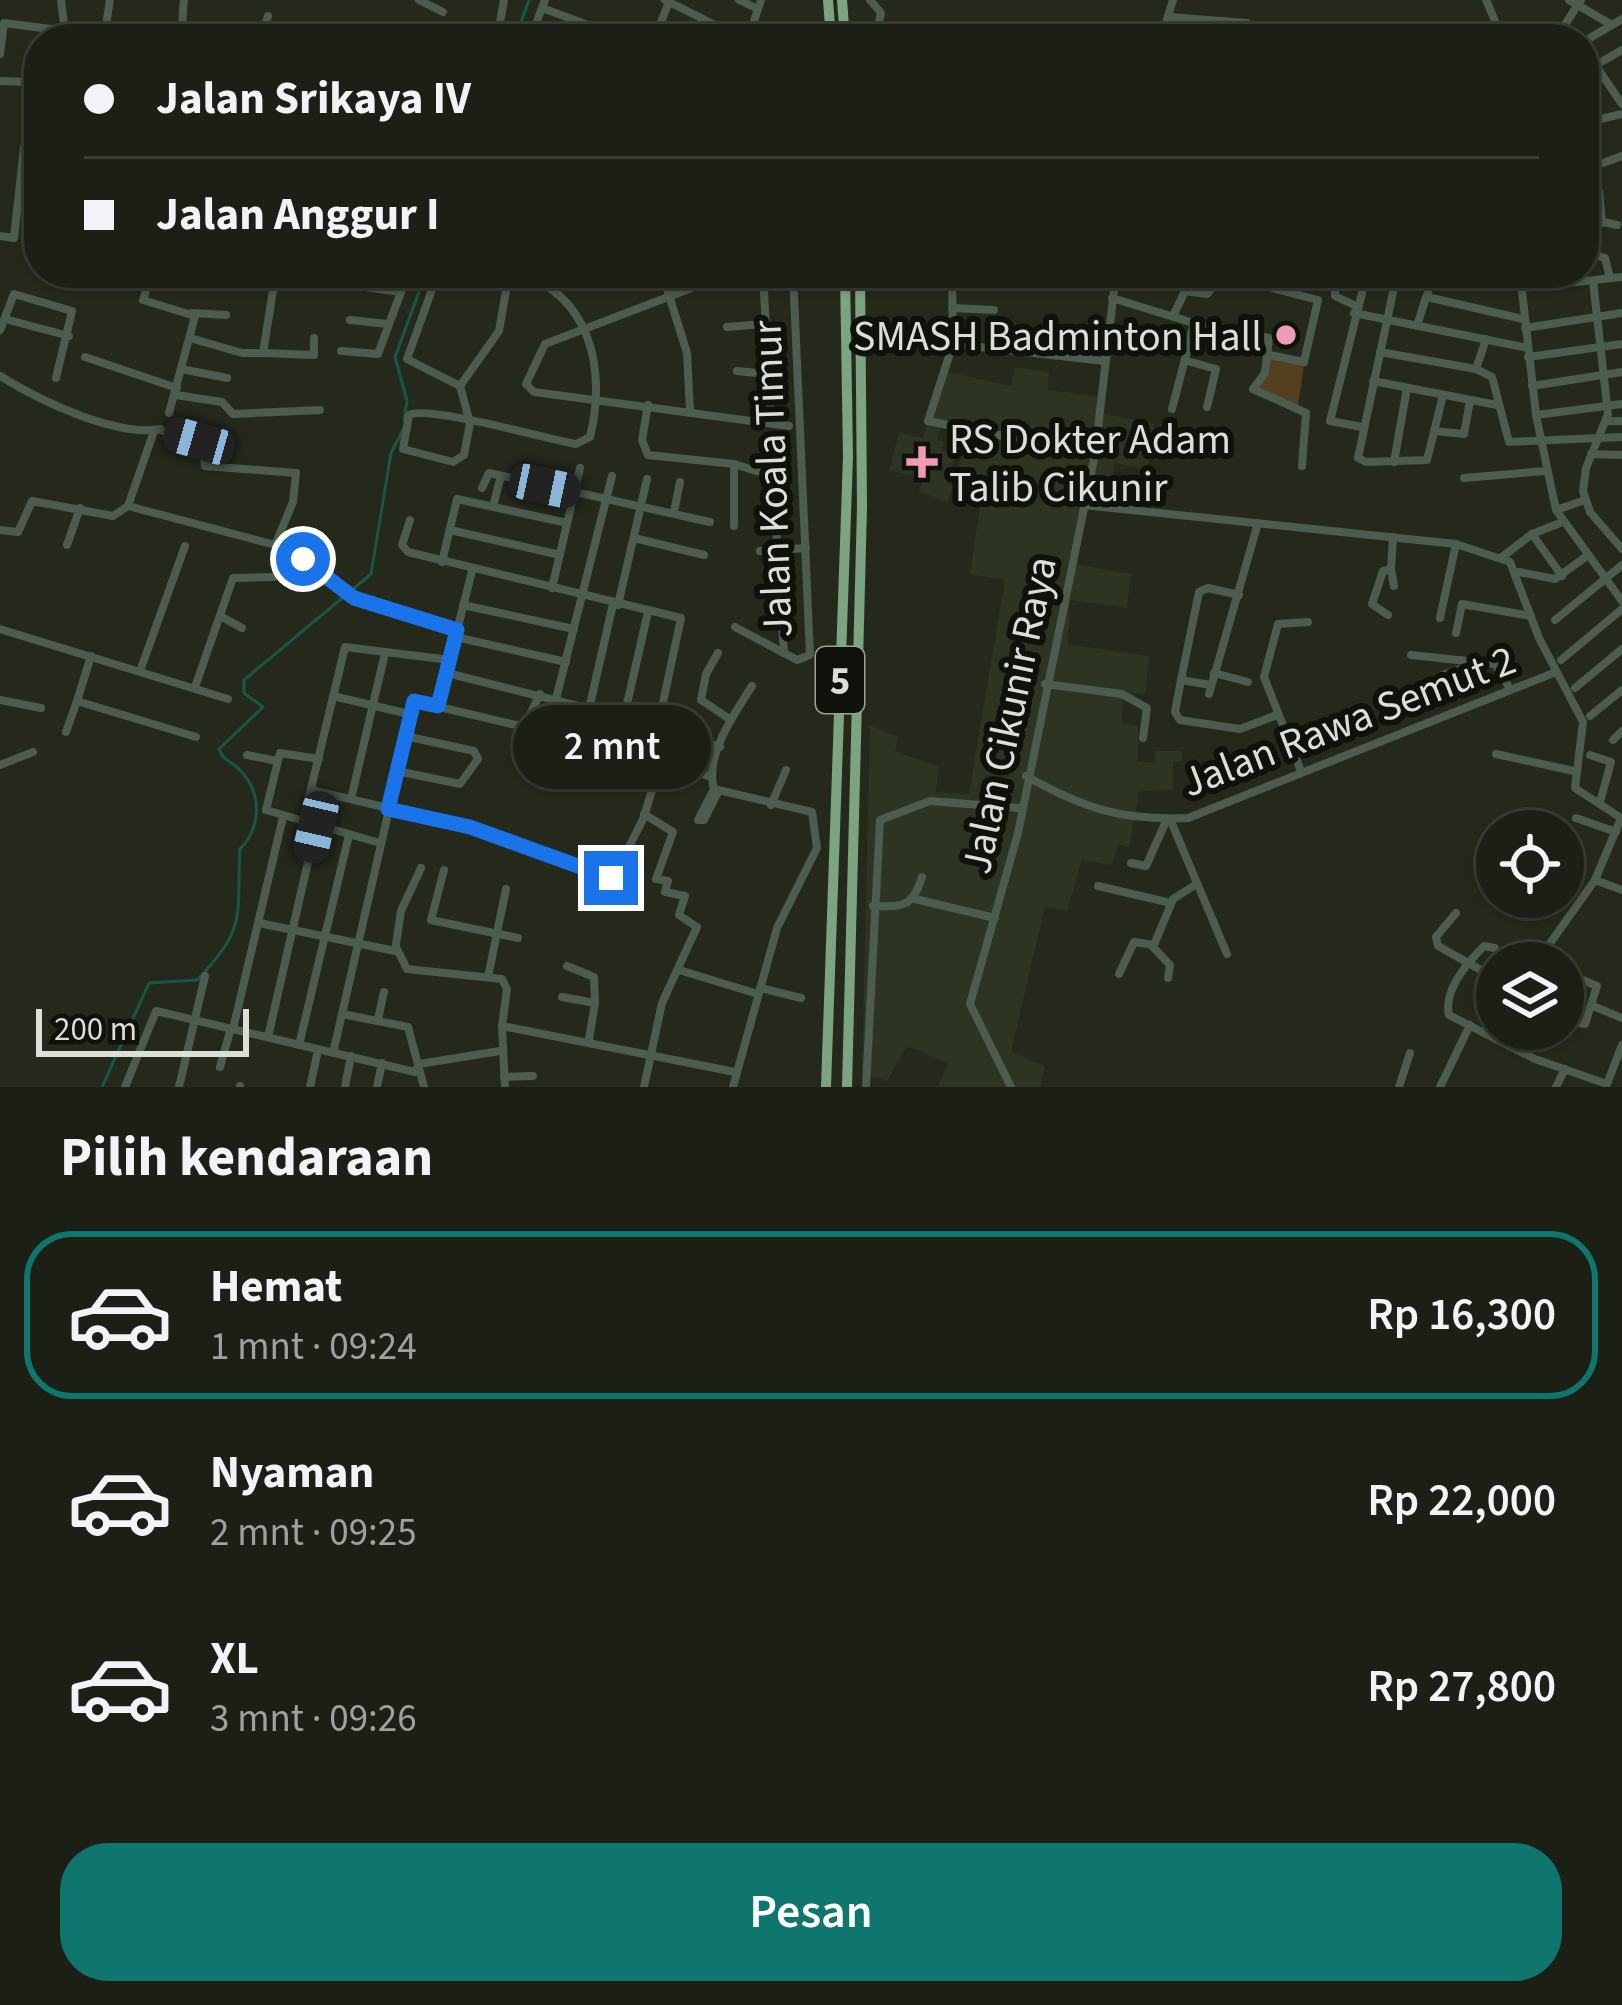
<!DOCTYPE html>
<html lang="id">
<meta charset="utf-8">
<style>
body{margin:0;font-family:"Source Sans 3",sans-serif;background:#292c22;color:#f1f3f6;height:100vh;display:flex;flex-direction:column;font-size:45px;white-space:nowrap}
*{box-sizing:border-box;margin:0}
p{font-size:39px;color:#a0a2a0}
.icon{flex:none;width:66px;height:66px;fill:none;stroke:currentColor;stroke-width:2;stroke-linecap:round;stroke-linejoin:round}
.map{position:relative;height:1087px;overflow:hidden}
.drawer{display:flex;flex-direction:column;background:#1c1f15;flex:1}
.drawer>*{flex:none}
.hud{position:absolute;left:24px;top:24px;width:1575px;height:264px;border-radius:48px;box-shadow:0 3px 9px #0004,0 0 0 3px #3a3d34;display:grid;align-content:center;height:264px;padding:0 60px;background:#1c1f15}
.controls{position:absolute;left:1476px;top:810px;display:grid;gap:24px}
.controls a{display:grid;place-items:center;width:108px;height:108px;border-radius:50%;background:#1c1f15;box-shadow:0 3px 9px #0004,0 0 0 3px #3a3d34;font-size:60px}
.scale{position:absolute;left:36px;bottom:30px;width:213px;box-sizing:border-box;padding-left:12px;border:6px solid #dcdfd7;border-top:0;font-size:33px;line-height:42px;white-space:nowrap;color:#dcdfd7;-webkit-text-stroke:9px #0f110b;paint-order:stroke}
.end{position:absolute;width:54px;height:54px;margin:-27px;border:15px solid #1a73e8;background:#fff;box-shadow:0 0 0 6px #fff}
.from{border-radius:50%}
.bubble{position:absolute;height:84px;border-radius:42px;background:#1c1f15;box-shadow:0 3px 9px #0004,0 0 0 3px #3a3d34;font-size:39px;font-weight:600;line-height:84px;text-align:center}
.car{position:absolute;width:36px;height:72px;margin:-36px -18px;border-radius:15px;box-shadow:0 0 9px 3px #0007;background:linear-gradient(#222 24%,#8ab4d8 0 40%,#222 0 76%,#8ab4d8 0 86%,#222 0)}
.hud b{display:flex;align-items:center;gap:42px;height:114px;font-size:45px}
.hud b+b{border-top:3px solid #3a3d34}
.hud i{width:30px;height:30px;background:#f1f3f6}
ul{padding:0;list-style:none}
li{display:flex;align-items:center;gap:36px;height:168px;margin:0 24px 18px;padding:0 36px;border:6px solid transparent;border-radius:48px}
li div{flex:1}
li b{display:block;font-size:45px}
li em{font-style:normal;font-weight:600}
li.on{border-color:#0f766e}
li>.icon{width:108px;height:108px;stroke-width:1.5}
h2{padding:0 60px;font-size:54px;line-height:144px}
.cta{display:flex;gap:24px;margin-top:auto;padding:24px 60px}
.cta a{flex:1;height:138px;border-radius:48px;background:#0f766e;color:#fff;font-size:48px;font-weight:600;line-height:138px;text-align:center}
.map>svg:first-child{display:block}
.built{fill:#2d3421}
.green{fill:#543f21}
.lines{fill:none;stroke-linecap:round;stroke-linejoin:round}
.stream{stroke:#195647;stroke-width:3}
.minor{stroke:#4c5c4e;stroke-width:8}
.highway{stroke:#7da482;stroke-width:10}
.route{stroke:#1a73e8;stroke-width:15}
.poi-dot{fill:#f09ab5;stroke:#0f110b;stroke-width:4.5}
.labels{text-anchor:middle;stroke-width:12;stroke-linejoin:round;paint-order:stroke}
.shield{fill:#0f110b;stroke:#9ea19a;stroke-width:3}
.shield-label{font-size:39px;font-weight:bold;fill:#dcdfd7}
.poi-label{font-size:42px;fill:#dcdfd7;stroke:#0f110b;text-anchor:end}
.street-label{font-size:42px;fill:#dcdfd7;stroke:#0f110b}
</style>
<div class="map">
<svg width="1622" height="1087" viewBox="0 0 1622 1087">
<rect width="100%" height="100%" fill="#25291c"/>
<polygon class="built" points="1015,367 1049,372 1048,390 1103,397 1101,413 1154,424 1147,470 1115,463 1107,510 1087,507 1076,564 1131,574 1127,608 1070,600 1068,644 1149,656 1145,695 1123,692 1122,723 1138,726 1138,762 1155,762 1155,751 1182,751 1182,761 1173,762 1173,790 1139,791 1129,848 1119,844 1111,865 1082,860 1067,911 1045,906 1011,1052 1045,1066 1040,1087 938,1087 948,1063 907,1046 887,1081 862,1073 870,725 898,737 895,751 939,767 936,792 969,794 1005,580 970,574 981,500 951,492 948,502 919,492 923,479 889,470 899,433 922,438 927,424 941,427 937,440 944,442 942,450 956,455 947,483 954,485 967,428 929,419 948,372 1011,386"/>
<polygon class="green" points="1271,358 1304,365 1298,406 1256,391"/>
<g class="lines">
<g class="stream">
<polyline points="515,39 529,0"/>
<polyline points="404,420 407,401 395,357 426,273"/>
<path d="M102 1087 149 983 197 980C249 926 236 916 240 849 261 828 263 793 239 769 230 760 224 762 219 749L263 707 244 693V680L371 574 391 453 403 430"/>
</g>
<g class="minor">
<polyline points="61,0 66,39"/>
<polyline points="419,0 443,12"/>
<polyline points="665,0 743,39"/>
<polyline points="739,0 758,9"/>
<polyline points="870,0 881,13 875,39"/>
<polyline points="1486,0 1503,39"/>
<polyline points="1569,0 1612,25"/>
<polyline points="542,8 626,39"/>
<polyline points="1168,17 1247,23 1250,39"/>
<polyline points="107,19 110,0"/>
<polyline points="183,28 233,39"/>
<polyline points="1558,35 1581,0"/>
<polyline points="1590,38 1622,19"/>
<polyline points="181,39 184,0"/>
<polyline points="260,39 268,16"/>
<polyline points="497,39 504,0"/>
<polyline points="530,39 545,0"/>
<polyline points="654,39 669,2"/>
<polyline points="701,39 707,22"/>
<polyline points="748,39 761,0"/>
<polyline points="1161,39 1173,0"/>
<polyline points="1221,39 1222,21"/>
<polyline points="0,54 4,23 66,31"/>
<polyline points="1596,66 1622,104"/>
<polyline points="1584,72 1622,50"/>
<polyline points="0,81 29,82"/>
<polyline points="1584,123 1622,114"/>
<polyline points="1603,163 1622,156"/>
<polyline points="1584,185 1599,191 1602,223"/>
<polyline points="1584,218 1617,225"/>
<polyline points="0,236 14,238 24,147 39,110"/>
<polyline points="1584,252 1605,258 1610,278"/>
<polyline points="152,273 143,300 195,316 169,413"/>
<polyline points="267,273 400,292"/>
<path d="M438 273 407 359 460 386 470 423 464 455 453 462 403 449 409 415C428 405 547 439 576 444L590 437C607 369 590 292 515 273"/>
<polyline points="662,273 687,353 690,410"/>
<polyline points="731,273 545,344 526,384 534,392 789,426"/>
<polyline points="763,273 771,423"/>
<polyline points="952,273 953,344 928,421 1094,454"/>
<polyline points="1335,273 1335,296 1356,306"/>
<polyline points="1397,273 1358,458 1366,462 1427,460 1443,395"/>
<polyline points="1431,273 1427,297 1523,319"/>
<polyline points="1450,273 1522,288 1622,277"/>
<polyline points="1520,273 1536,415 1556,510 1622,601"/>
<polyline points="1593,281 1608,414 1586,468 1583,491 1590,512 1622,549"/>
<polyline points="1112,298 1213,329 1269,338 1265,373 1253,389 1306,413 1302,466"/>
<polyline points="952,308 994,310"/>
<polyline points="192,313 226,315"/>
<polyline points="1354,313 1528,348"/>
<polyline points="1174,314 1185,291 1207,294 1223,275 1318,300 1304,362 1269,355"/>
<polyline points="5,319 69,336"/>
<polyline points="350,320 388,324"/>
<polyline points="1417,326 1426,297"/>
<polyline points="727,327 765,324"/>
<polyline points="1525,328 1622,313"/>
<polyline points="0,330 14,294 72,311 56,378"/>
<polyline points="190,338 242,353 263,353 274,284"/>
<polyline points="953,344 1104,361"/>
<polyline points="341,351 378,354 408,273"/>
<polyline points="1380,352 1476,369 1486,339"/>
<polyline points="265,353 314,355 314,338"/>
<polyline points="85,357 177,388"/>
<polyline points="1528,357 1622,344"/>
<polyline points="1187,361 1216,369 1207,407"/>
<polyline points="181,369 227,378"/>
<polyline points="1476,369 1492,377 1509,442 1622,437"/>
<polyline points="737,371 768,374"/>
<path d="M0 376C39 400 114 437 161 429"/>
<polyline points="1373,381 1497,405"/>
<polyline points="460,386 499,331 509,273"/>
<polyline points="1532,386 1622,372"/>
<polyline points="176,395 222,402 233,414 320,410"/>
<polyline points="648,405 642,440 648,455 734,464 773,476 784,653"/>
<polyline points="1172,409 1195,320"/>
<polyline points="1536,415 1622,404"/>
<polyline points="1607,421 1622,421"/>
<polyline points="1362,427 1330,421 1367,273"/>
<polyline points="160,430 202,443 205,466 296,473 293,502 275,545"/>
<polyline points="1434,431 1464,434 1470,401"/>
<polyline points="1591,454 1622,455"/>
<polyline points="1394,462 1407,388"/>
<polyline points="734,464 734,526"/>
<polyline points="1464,478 1545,471"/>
<polyline points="482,488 489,473 710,522"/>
<polyline points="1083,505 1456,544 1510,562 1539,638 1583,722 1575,788 1621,818 1595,880 1536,963"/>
<polyline points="128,506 275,545 354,598 457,630"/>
<polyline points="128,506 154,431"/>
<polyline points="493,506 501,476"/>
<polyline points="1556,510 1585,500"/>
<polyline points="674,512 680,482"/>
<polyline points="410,520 402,545 408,552 681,618 658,726"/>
<polyline points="0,530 18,532 32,501 113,516 128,506"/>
<polyline points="450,530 560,555"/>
<polyline points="1532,534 1562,576"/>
<polyline points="634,538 704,555"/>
<polyline points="67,545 80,508"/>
<polyline points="760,551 806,548"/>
<polyline points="1502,557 1532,534 1560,523"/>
<polyline points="442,562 457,499 567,523"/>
<polyline points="1391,569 1394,586"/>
<polyline points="1519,572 1555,579 1587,556"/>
<polyline points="552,588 580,468"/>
<polyline points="463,605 574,629"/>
<polyline points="618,605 647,479"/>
<polyline points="1388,615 1372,604 1383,571 1391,569 1393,537"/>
<polyline points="220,616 242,628"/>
<polyline points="1440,618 1456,544"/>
<polyline points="1555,620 1622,565"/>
<polyline points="735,627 797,660 810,655 793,273"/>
<polyline points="0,629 228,699"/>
<polyline points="1456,633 1462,604 1531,616"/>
<polyline points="456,637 566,662"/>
<polyline points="718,653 706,674 701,700 731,720"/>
<polyline points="1411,655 1495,664 1510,689"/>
<polyline points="91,656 77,701 196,737"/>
<polyline points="1561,660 1622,609"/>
<polyline points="140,671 185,546"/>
<polyline points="447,673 658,726 720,747"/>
<polyline points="1214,673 1248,682"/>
<polyline points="1437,677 1475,664"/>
<polyline points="1181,680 1175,712 1180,720 1240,729 1277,715"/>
<polyline points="1045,684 1122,694 1147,708 1143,738"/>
<polyline points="1211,685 1181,680 1199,592 1208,588 1239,595"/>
<polyline points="195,687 233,578 274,577"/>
<polyline points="1575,688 1622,649"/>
<polyline points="1209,694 1258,523"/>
<polyline points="333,696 409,714"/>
<polyline points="556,699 612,476"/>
<polyline points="0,700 41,708"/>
<polyline points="438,706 472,571"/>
<polyline points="589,709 613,604"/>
<polyline points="1590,716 1622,690"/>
<polyline points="624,717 648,612"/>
<polyline points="66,732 77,701"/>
<polyline points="1613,740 1622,731"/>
<polyline points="1496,754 1574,771"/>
<polyline points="247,755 277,761"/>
<polyline points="1590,755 1611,762 1600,802"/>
<polyline points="319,759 280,753 266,810 380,843"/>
<polyline points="0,765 33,752"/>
<polyline points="397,771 460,784 478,759 474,751 405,736"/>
<polyline points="1301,771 1264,677 1278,624 1308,622"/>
<path d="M1026 776C1083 808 1121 821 1188 818L1556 672"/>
<polyline points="714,789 812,812 817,848 777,928 733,1087"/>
<polyline points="311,790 470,827 608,879 614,877 644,817 659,766 666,761 711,777"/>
<path d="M718 792 704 820H698L714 789C704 756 735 713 752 686"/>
<polyline points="351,799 385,653"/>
<polyline points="771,805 786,770"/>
<polyline points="644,814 673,832 656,879 668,881 665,892 685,896 679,915 697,927 662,1003 644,1087"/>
<polyline points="1576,818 1616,832"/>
<polyline points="1170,819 1227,954"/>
<polyline points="303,822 345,647 450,660"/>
<polyline points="1131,863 1146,866 1167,819"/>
<polyline points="444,870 431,920 518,938"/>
<polyline points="1595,880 1622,890"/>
<polyline points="1098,886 1171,903"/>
<polyline points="915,899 995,918"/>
<path d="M873 906C903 907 913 907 922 877"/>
<polyline points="1456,913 1436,937 1438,946 1497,979"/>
<polyline points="259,923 395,951 401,911 421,868"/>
<polyline points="1152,946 1170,965 1168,978"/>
<path d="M1495 948 1484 946C1468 962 1443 991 1449 1015L1535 1059 1607 1084 1622 1045"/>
<polyline points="397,949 407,969 502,979 507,989 502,1026 735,1072"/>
<polyline points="567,966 594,977 595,1003"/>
<polyline points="679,970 758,994"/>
<polyline points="1119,974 1134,942 1154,945 1173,899 1195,885"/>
<polyline points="488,977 506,889"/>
<polyline points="760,988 801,998"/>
<polyline points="562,997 595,1003 589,1039"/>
<polyline points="1563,1002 1573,976 1597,986 1585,1024 1563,1020"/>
<polyline points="1593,1006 1622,1018"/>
<polyline points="342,1014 408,1027 424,1087"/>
<polyline points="378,1019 384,992"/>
<polyline points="502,1026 505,1087"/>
<polyline points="233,1029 283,817"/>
<polyline points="268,1037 316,827"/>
<polyline points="299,1045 349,835"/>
<polyline points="1512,1045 1519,1029"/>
<polyline points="333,1053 414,701 524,727 540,694"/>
<polyline points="220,1067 231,1028"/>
<polyline points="504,1077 533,1076"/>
<polyline points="240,1086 240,1087"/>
<polyline points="125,1087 156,1011 415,1072 419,1064 500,1051"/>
<polyline points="179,1087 205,976"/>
<polyline points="310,1087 318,1050"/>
<polyline points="345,1087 351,1056"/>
<polyline points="377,1087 382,1063"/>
<polyline points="866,1087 880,820 930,801 1019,808"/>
<polyline points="1011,1087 970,1004 1018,833 1095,454 1116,273"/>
<polyline points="1399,1087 1410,1053"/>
<polyline points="1440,1087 1470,1025"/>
<polyline points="1556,1087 1565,1069"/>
</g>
<g class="highway">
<polyline points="828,0 831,39"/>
<polyline points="842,0 845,39"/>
<polyline points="826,1087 848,457 845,273"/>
<polyline points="847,1087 862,507 860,273"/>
</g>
</g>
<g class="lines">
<polyline class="route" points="303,559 354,598 457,630 438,706 414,701 388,809 470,827 611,878"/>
</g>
<g class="poi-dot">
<circle cx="1286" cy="335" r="12"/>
<path d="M916 444h12v12h12v12h-12v12h-12v-12h-12v-12h12z"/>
</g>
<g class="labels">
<rect class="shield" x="816" y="647" width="48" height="66" rx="9"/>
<g class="shield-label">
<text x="840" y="694">5</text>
</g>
<g class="poi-label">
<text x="1262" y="350">SMASH Badminton Hall</text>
<text x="949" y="453" text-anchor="start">RS Dokter Adam<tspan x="949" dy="48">Talib Cikunir</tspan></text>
</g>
<g class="street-label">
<text transform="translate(771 479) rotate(-92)" y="15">Jalan Koala Timur</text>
<text transform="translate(1008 715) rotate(-78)" y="15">Jalan Cikunir Raya</text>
<text transform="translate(1348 720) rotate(-21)" y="15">Jalan Rawa Semut 2</text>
</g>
</g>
</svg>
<div class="controls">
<a><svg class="icon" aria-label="locate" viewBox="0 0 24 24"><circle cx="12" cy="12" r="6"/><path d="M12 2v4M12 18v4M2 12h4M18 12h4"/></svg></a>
<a><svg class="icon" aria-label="layers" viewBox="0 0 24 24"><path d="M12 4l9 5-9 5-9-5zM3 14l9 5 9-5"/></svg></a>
</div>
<div class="scale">200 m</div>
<i class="end from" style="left:303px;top:559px"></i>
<i class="end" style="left:611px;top:878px"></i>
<div class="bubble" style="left:513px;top:705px;width:198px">2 mnt</div>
<i class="car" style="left:199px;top:441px;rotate:286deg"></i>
<i class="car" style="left:545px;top:486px;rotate:102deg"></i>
<i class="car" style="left:316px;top:827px;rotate:193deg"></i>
<div class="hud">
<b><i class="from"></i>Jalan Srikaya IV</b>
<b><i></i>Jalan Anggur I</b>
</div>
</div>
<section class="drawer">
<h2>Pilih kendaraan</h2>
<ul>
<li class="on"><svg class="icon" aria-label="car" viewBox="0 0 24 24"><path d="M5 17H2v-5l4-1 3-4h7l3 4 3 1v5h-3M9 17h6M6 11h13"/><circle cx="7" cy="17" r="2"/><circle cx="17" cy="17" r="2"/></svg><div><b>Hemat</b><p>1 mnt · 09:24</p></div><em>Rp 16,300</em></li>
<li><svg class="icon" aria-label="car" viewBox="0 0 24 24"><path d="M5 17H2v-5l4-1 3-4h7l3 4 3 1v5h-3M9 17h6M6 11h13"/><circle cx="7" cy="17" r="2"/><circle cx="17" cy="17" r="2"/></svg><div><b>Nyaman</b><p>2 mnt · 09:25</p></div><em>Rp 22,000</em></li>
<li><svg class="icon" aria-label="car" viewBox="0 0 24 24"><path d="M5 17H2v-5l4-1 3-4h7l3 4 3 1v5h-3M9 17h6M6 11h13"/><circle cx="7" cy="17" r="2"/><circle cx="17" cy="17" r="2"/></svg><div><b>XL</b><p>3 mnt · 09:26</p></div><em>Rp 27,800</em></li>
</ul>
<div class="cta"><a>Pesan</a></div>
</section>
